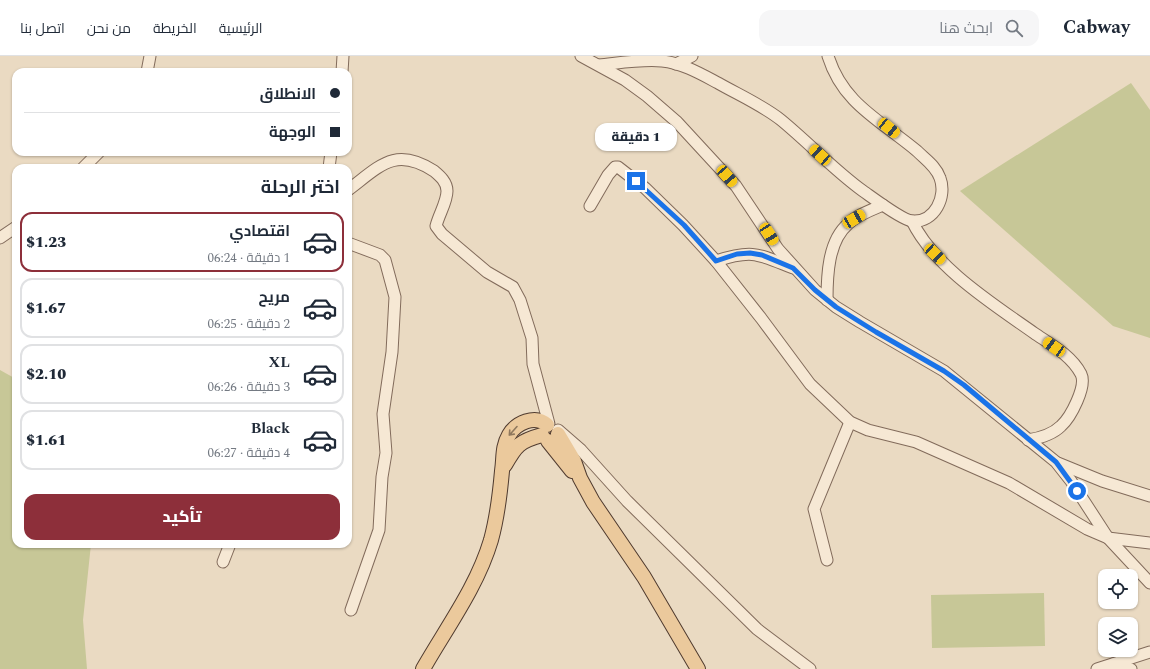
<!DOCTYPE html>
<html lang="ar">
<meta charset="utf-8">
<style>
body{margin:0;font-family:Spectral,Cairo,serif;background:#f6f6f7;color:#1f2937;direction:rtl;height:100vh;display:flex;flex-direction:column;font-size:15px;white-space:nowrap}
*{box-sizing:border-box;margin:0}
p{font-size:13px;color:#747a83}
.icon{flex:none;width:22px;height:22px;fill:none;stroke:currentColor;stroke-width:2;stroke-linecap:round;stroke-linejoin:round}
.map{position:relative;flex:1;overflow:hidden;direction:ltr}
.drawer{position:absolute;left:12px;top:108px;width:340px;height:384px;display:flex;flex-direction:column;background:#fff;border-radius:12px;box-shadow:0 1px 3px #0004;direction:rtl}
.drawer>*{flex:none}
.top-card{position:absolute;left:12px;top:12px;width:340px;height:88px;border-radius:12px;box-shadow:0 1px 3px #0004;direction:rtl;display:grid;align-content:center;height:88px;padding:0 12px;background:#fff}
.buttons{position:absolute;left:1098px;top:513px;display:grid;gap:8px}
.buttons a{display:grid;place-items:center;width:40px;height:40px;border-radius:8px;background:#fff;box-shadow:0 1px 3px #0004;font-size:20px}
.end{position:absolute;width:18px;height:18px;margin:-9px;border:5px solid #1a73e8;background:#fff;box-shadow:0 0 0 2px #fff}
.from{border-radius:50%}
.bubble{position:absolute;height:28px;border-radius:12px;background:#fff;box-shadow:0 1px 3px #0004;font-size:13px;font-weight:800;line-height:28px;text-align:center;direction:rtl}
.car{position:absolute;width:12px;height:24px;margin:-12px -6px;border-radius:5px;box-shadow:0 0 3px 1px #0007;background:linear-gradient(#f5c518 24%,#345 0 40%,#f5c518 0 76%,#345 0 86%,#f5c518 0)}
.top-card b{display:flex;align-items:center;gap:14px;height:38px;font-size:15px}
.top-card b+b{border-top:1px solid #e0e1e3}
.top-card i{width:10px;height:10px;background:#1f2937}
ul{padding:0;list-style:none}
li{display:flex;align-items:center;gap:12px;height:60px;margin:0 8px 6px;padding:0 4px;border:2px solid #e0e1e3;border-radius:12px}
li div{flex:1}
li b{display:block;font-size:15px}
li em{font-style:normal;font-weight:800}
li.current{border-color:#8d2f3a}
li>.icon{width:36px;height:36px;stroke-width:1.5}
h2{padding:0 12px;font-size:18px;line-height:48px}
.button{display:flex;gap:8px;margin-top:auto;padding:8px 12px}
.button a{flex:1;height:46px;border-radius:12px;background:#8d2f3a;color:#fff;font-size:16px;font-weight:800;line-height:46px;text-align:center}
header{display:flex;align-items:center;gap:24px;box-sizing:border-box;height:56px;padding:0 20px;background:#fff;border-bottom:1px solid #e0e1e3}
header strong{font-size:19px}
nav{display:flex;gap:22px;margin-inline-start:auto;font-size:14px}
.search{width:280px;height:36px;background:#f6f6f7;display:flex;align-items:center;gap:10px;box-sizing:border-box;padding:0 14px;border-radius:12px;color:#747a83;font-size:15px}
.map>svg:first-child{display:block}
.green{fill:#c7c797}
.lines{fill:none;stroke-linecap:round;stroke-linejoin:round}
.minor-casing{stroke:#826b5b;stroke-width:13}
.major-casing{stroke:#503b2f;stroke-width:16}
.minor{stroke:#f6e8d4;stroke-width:11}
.major{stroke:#ebc99c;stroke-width:14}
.oneway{stroke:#8f785d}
.route{stroke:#1a73e8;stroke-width:5}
</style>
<header>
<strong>Cabway</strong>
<div class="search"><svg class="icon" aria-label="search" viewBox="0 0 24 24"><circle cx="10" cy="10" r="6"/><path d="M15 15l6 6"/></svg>ابحث هنا</div>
<nav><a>الرئيسية</a><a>الخريطة</a><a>من نحن</a><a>اتصل بنا</a></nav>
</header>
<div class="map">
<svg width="1150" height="613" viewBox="0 0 1150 613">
<rect width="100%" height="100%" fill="#eadac2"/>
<g class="green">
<polygon points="1131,27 1150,54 1150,282 1113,270 960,135"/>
<polygon points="0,314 16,323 16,488 91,488 83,564 87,613 0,613"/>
<polygon points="1044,537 1045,590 932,592 931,539"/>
</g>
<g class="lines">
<g class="minor-casing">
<g id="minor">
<polyline points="581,0 625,24 647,40 677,66 736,130 778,193 815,234 836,251 860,266 944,315 1056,406 1071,425 1108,482 1150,527"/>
<polyline points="676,8 692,0"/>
<path d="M599 9C619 7 642 3 662 5 682 7 701 18 718 27 739 39 762 49 781 64 809 87 834 114 863 135 873 142 902 164 912 165 935 167 947 140 940 122 936 110 925 103 917 95 880 64 843 48 828 0"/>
<polyline points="147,16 150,0"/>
<polyline points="342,16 343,0"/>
<polyline points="83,112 99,96"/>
<polyline points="329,112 331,96"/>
<path d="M348 134C380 110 395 90 434 115 440 120 447 126 447 135 447 146 439 158 436 170L442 178 487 216 513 231 520 244 532 282 533 308 549 368"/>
<polyline points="590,150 608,119 615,111 618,111 645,132 683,169 716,205 761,262 810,328 850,366 868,374 916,386 1009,427 1087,473 1108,482 1150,487"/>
<path d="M912 165C934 211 993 248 1034 277 1050 288 1071 299 1081 318 1087 330 1071 361 1061 370 1052 379 1040 382 1028 384"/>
<polyline points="0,182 16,171"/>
<polyline points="348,187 380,199 385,204 395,241 392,296 383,358 386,397 382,421 379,474 351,554"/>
<path d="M716 205C753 193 758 198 793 212"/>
<path d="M827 244C827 220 828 185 848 168 857 159 871 154 883 149"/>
<polyline points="558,374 581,394 627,445 757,573 810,613"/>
<polyline points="1058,407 1102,425 1150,440"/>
<polyline points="827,504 814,453 850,366"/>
<polyline points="223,506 230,488"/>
<polyline points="1113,608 1131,613"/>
<polyline points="1097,613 1150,596"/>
</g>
</g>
<g class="major-casing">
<g id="major">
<polyline points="558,378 574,405 580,422 593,446 644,521 698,613"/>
<polyline points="548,385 572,415"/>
<path d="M505 409C516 389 520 385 542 379"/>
<path d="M423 613C447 571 477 531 491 484 497 462 500 438 502 415 504 402 502 391 509 379 516 367 535 358 547 369"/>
</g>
</g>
<use href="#minor" class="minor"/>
<use href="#major" class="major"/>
</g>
<defs><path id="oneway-shaft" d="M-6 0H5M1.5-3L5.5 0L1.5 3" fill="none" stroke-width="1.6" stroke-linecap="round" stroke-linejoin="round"/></defs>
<use class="oneway" href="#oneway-shaft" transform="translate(513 375) rotate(132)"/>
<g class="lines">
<polyline class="route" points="636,125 684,169 716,205 737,198 750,197 762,199 793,212 815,234 836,251 876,276 944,315 964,329 1056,406 1077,435"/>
</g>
</svg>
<div class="buttons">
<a><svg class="icon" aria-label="locate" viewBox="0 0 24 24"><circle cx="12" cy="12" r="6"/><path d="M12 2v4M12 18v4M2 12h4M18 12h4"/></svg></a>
<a><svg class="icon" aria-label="layers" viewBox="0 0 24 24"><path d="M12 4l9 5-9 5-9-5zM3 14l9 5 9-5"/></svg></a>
</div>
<i class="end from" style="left:1077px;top:435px"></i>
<i class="end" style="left:636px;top:125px"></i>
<div class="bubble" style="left:595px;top:67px;width:82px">1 دقيقة</div>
<i class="car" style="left:889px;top:72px;rotate:129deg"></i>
<i class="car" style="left:820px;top:99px;rotate:312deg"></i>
<i class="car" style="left:727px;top:120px;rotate:139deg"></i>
<i class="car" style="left:854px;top:163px;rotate:60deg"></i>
<i class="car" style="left:769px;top:178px;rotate:147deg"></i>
<i class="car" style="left:935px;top:198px;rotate:133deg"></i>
<i class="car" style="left:1054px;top:291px;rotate:305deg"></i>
<div class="top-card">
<b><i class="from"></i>الانطلاق</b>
<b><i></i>الوجهة</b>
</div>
<section class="drawer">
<h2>اختر الرحلة</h2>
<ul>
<li class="current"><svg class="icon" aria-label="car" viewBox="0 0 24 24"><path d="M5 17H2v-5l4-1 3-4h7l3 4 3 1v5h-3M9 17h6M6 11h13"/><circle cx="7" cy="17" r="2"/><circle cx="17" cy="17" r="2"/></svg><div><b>اقتصادي</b><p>1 دقيقة · 06:24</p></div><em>$1.23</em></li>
<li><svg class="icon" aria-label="car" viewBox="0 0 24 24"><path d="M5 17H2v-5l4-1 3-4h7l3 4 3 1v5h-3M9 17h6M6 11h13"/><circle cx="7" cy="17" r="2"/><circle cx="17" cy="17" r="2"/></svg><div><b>مريح</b><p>2 دقيقة · 06:25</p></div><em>$1.67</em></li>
<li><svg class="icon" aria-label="car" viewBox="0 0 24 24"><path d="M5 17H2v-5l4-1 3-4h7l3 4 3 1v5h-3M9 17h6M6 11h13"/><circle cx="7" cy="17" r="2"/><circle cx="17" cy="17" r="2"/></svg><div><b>XL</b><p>3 دقيقة · 06:26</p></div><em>$2.10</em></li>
<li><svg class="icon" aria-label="car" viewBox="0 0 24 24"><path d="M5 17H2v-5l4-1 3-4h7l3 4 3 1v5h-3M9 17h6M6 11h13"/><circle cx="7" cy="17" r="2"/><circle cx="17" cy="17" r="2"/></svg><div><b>Black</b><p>4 دقيقة · 06:27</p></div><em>$1.61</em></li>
</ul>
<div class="button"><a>تأكيد</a></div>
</section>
</div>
